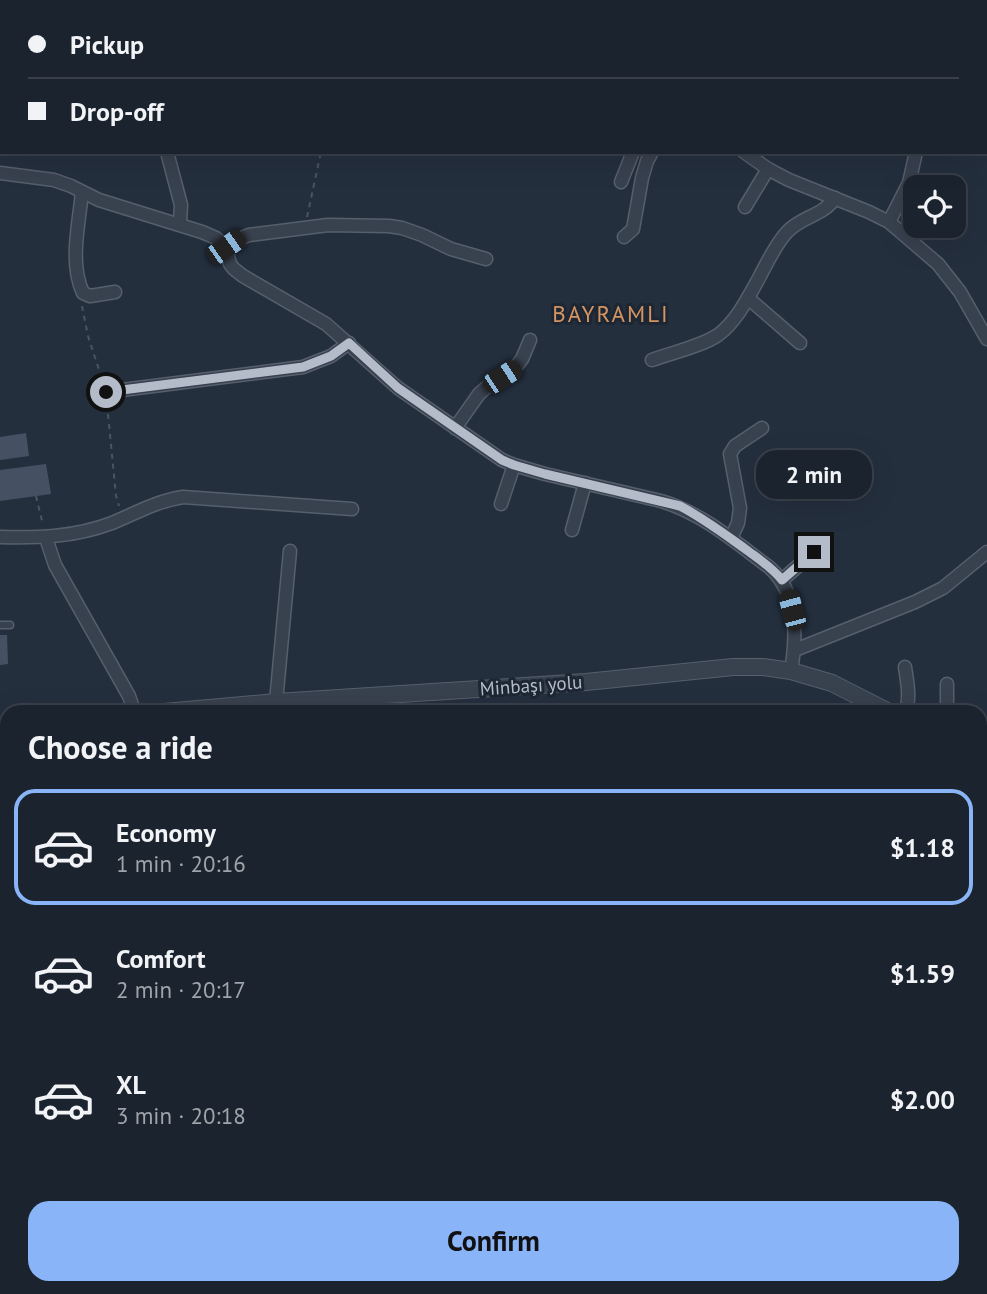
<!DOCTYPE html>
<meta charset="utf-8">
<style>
body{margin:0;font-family:"PT Sans",sans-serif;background:#282f3a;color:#f1f3f6;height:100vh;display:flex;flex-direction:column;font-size:26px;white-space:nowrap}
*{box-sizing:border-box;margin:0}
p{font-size:23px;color:#a0a4aa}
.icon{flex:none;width:38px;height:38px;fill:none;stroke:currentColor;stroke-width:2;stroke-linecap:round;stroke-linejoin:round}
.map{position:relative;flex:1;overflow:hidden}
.details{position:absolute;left:0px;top:705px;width:987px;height:590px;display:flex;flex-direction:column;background:#1b232e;border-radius:21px 21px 0 0;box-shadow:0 7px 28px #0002,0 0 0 2px #39404a}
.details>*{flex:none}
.banner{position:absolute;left:0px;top:0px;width:987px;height:154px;box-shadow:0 7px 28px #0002,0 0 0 2px #39404a;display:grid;align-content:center;height:154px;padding:0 28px;background:#1b232e}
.tools{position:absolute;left:903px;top:175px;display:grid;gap:14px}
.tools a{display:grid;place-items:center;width:63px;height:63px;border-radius:14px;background:#1b232e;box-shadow:0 7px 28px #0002,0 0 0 2px #39404a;font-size:35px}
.end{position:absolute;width:32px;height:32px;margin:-16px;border:9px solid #b4bcc9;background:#111;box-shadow:0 0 0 4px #111}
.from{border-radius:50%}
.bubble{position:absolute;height:49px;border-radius:21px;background:#1b232e;box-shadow:0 7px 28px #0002,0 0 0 2px #39404a;font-size:23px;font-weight:800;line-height:49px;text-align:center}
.car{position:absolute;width:21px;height:42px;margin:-21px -10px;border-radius:9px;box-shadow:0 0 5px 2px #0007;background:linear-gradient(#222 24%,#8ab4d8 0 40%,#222 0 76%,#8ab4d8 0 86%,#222 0)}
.banner b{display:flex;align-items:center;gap:24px;height:66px;font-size:26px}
.banner b+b{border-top:2px solid #39404a}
.banner i{width:18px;height:18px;background:#f1f3f6}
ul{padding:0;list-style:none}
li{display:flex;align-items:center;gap:21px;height:116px;margin:0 14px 10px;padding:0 14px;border:4px solid transparent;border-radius:21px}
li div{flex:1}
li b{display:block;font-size:26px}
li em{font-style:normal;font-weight:800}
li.active{border-color:#8ab4f8}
li>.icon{width:63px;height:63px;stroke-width:1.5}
h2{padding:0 28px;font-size:32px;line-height:84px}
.button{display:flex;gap:14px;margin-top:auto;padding:14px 28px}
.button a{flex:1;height:80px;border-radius:21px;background:#8ab4f8;color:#111;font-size:28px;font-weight:800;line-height:80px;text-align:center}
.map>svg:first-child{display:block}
.building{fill:#455162}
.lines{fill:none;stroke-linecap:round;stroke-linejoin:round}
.service-casing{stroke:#565f6c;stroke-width:9}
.minor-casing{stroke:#565f6c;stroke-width:15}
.tertiary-casing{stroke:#565f6c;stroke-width:18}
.path{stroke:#44595c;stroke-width:2;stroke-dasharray:5 5;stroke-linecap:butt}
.service{stroke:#38414e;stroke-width:6}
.minor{stroke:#38414e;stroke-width:12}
.tertiary{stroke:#38414e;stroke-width:16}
.rail{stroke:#5a6575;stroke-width:3.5;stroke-dasharray:7 7;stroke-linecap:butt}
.route{stroke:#b4bcc9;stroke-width:9}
.labels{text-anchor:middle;stroke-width:6;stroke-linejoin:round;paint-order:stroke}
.street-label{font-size:19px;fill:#b4bcc9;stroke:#1d2633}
.quarter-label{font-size:23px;letter-spacing:2px;fill:#d59563;stroke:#1d2633}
</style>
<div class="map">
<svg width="987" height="1294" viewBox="0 0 987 1294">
<rect width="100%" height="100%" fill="#242f3e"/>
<g class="building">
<polygon points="26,433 29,456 0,460 0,437"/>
<polygon points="46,464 51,494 0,501 0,470"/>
<polygon points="0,635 7,635 8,664 0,665"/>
</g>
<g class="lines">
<g class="service-casing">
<polyline id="service" points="0,625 10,625"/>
</g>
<g class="minor-casing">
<g id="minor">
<polyline points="558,0 560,2"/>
<polyline points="248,2 249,0"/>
<polyline points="505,2 508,0"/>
<polyline points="542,2 544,0"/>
<polyline points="723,2 723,0"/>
<polyline points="954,2 954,0"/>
<polyline points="985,60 987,61"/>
<polyline points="0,95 2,94"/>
<polyline points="167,152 181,205 180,224"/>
<polyline points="744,152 768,169 789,180 869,212 889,222 938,264 960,292 987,339"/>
<path d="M0 173 54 180 71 186 99 200 202 232 216 238 226 247 230 264 234 269 243 276 326 324 398 388 502 460 514 465 545 474 661 501C702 513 735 542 769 567 798 592 797 636 791 671"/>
<polyline points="621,182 633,152"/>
<path d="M82 192C79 224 69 263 83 293L90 296 115 292"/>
<polyline points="745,207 768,169"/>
<polyline points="889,222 909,183 916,152"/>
<polyline points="624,237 633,229 642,178 647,161 652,152"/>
<polyline points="226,247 239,239 249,235 328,225 389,226 402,228 422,235 451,249 486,259"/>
<polyline points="748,298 800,343"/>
<path d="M652 360C671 353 702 346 718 335 736 322 748 298 759 278 767 263 775 245 787 232 802 216 823 216 835 198"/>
<polyline points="106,392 303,367 331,356 349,343"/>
<polyline points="455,428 479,394 489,385 514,369 522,359 530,340"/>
<polyline points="501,504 514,465"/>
<polyline points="572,530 585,483"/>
<path d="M0 537C39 538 75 537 112 523 136 513 157 501 183 497L352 509"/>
<polyline points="46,538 55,565 129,696 132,705 132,712"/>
<polyline points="731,538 738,523 740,508 730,454 735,446 762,428"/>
<polyline points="782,580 814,552"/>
<polyline points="795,650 915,602 943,588 987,552"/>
<polyline points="276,702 290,551"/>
<path d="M905 712C911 699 907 681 905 667"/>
<polyline points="947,712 947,684"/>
<polyline points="980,911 987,911"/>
<polyline points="0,915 7,915"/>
<polyline points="282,1288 282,1294"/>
<polyline points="94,1294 94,1288"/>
<polyline points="200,1294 200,1288"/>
<polyline points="926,1294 926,1288"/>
</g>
</g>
<g class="tertiary-casing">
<g id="tertiary">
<polyline points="164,712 276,702 586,682 733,667 763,667 791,671 832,683 889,712"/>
<polyline points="0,726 7,726"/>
<polyline points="980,759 987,763"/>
</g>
</g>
<g class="path">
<polyline points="307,217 321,152"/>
<polyline points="82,306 88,336 103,382"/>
<polyline points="107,404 116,496 119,506"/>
<polyline points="36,496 43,525"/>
</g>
<use href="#service" class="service"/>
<use href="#minor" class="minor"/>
<use href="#tertiary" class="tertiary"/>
<g class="rail">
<polyline points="0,858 7,858"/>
<polyline points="980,859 987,859"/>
</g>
</g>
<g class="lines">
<path class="route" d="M106 392 303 367 331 356 349 343 398 388 502 460 514 465 545 474 680 506C703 518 723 533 744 548 757 558 772 567 782 580L814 552"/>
</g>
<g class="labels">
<g class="street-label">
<text transform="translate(531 685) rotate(-4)" y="7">Minbaşı yolu</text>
</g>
<g class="quarter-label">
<text x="611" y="322">BAYRAMLI</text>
</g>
</g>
</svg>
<div class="tools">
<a><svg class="icon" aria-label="locate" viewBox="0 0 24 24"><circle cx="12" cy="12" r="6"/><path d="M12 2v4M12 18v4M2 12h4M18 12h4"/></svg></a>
</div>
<i class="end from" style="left:106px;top:392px"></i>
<i class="end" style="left:814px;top:552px"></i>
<div class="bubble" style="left:756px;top:450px;width:116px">2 min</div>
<i class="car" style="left:226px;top:247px;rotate:55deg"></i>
<i class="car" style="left:502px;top:377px;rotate:57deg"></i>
<i class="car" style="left:792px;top:610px;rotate:345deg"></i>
<div class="banner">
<b><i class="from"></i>Pickup</b>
<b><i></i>Drop-off</b>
</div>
<section class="details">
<h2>Choose a ride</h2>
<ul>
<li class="active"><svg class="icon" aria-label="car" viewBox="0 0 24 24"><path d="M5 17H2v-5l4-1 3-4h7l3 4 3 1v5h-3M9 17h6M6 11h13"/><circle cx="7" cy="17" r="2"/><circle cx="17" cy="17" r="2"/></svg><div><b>Economy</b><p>1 min · 20:16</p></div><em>$1.18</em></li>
<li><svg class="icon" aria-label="car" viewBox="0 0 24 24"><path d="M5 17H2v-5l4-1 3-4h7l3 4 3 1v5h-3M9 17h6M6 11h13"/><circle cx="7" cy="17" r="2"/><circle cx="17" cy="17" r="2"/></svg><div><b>Comfort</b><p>2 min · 20:17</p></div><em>$1.59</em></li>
<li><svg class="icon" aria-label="car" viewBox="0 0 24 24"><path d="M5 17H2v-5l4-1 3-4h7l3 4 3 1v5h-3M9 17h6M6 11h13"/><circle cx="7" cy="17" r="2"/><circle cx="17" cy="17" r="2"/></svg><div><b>XL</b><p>3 min · 20:18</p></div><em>$2.00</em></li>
</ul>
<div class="button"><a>Confirm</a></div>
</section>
</div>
